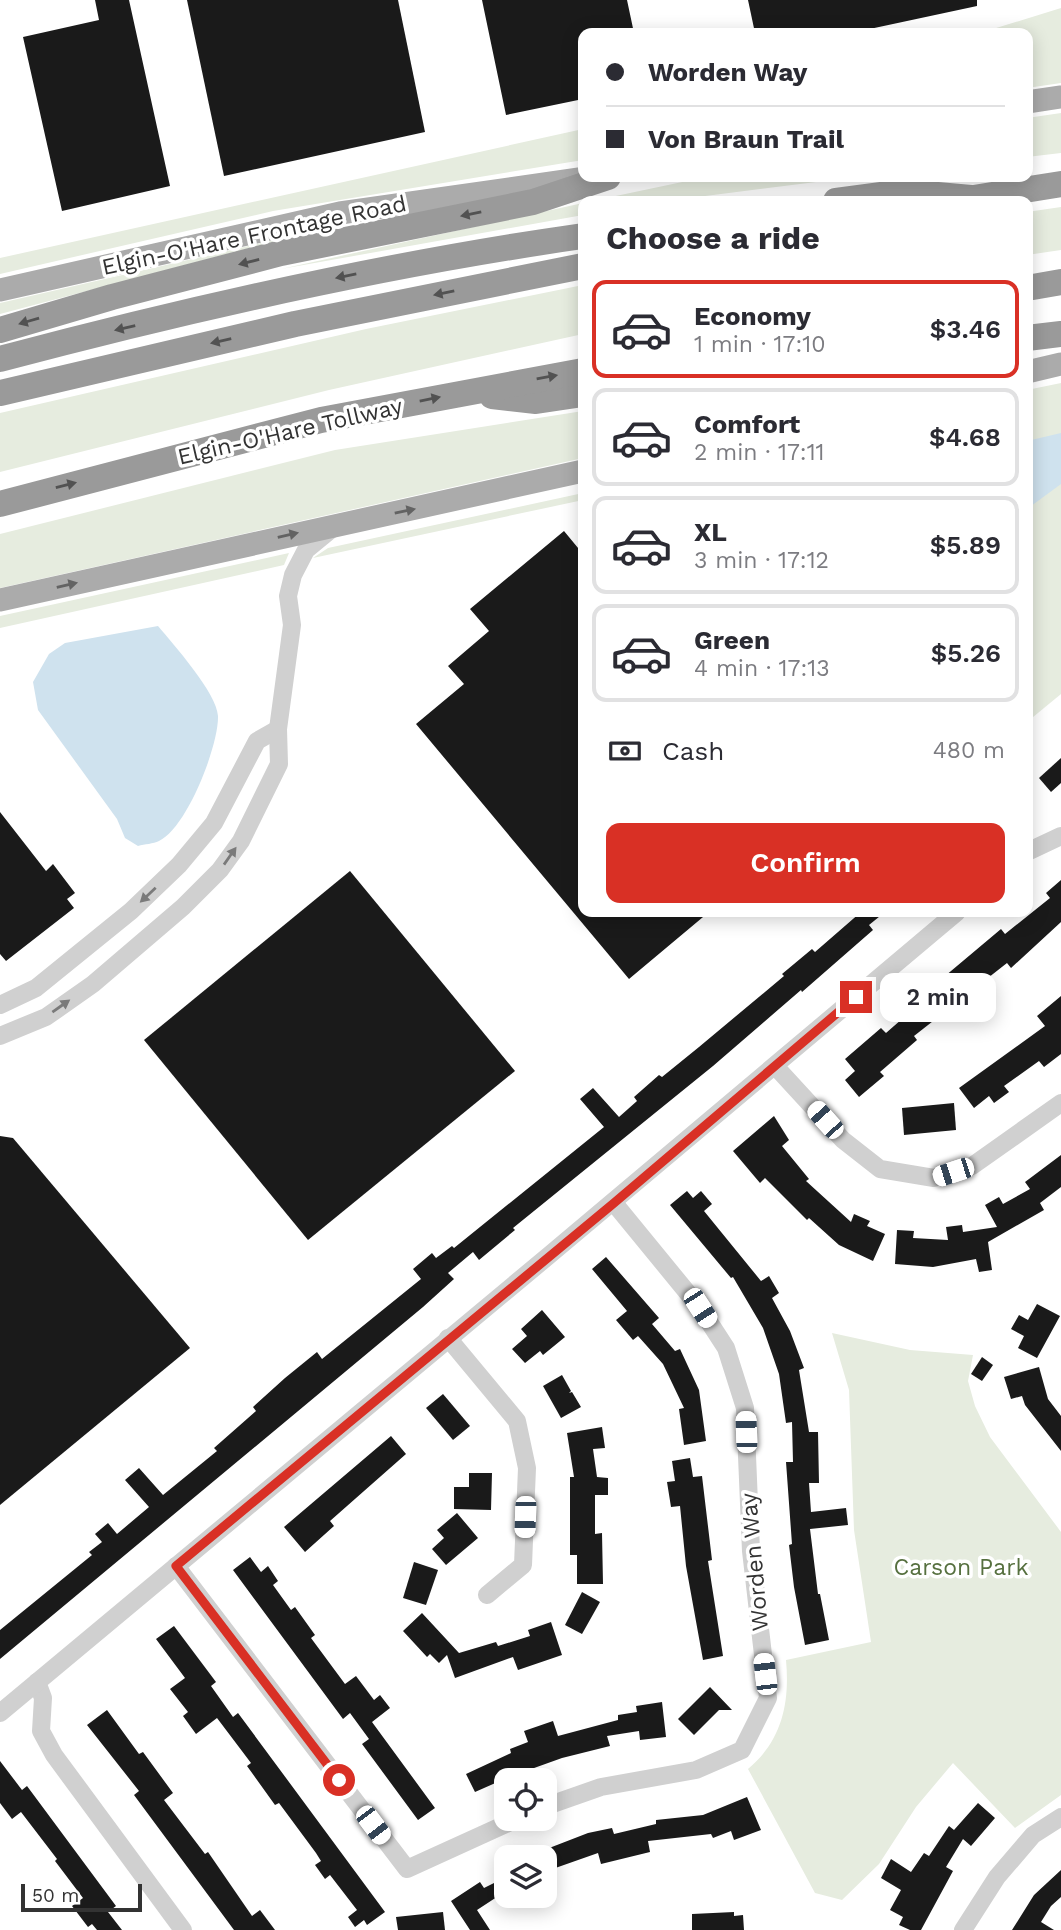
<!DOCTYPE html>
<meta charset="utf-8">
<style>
body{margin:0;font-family:"Work Sans",sans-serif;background:#f7f7f7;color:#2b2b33;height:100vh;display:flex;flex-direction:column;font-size:26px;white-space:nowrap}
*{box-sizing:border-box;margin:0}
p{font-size:23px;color:#7c7c81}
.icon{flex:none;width:38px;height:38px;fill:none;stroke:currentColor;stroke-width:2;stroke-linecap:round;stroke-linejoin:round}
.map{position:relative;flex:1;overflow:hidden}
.side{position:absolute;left:578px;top:196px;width:455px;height:721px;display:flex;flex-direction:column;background:#fff;border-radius:14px;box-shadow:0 4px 18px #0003}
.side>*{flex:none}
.guide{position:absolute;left:578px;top:28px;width:455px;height:154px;border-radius:14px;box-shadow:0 4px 18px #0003;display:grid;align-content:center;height:154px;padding:0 28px;background:#fff}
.controls{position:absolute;left:494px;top:1768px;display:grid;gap:14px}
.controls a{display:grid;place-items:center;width:63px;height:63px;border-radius:14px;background:#fff;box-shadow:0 4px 18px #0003;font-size:35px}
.scale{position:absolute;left:21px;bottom:18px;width:121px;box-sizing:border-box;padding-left:7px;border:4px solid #333;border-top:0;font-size:19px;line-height:24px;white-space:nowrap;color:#333;-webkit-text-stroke:5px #fff;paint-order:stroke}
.end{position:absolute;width:32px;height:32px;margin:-16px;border:9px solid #d93025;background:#fff;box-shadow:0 0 0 4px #fff}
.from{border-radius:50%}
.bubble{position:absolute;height:49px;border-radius:14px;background:#fff;box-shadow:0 4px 18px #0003;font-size:23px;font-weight:600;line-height:49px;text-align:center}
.car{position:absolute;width:21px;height:42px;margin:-21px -10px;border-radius:9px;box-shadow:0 0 5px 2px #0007;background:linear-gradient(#fff 24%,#345 0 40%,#fff 0 76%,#345 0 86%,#fff 0)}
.guide b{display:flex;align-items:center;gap:24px;height:66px;font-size:26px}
.guide b+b{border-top:2px solid #e1e1e2}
.guide i{width:18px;height:18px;background:#2b2b33}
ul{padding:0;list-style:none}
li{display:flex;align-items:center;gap:21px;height:98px;margin:0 14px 10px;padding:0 14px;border:4px solid #e1e1e2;border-radius:14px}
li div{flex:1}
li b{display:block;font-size:26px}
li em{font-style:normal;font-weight:600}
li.on{border-color:#d93025}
li>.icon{width:63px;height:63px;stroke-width:1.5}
h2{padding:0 28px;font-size:32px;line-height:84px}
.pay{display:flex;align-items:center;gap:18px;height:77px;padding:0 28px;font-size:26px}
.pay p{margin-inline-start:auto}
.cta{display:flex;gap:14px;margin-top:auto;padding:14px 28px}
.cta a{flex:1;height:80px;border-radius:14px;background:#d93025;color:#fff;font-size:28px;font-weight:600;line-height:80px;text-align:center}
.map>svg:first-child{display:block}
.green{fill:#e6ecdf}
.water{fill:#cfe2ee}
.building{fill:#1a1a1a}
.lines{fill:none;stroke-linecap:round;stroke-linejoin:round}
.minor{stroke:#d0d0d0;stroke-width:18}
.major{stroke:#ababab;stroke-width:23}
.highway{stroke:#9a9a9a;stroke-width:26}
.oneway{fill:#525252}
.oneway2{fill:#636363}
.oneway3{fill:#7a7a7a}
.route{stroke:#d93025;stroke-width:9}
.labels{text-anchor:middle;stroke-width:7;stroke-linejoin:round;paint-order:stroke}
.street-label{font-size:23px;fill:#333;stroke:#fff}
.park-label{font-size:23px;fill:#56703f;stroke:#fff}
</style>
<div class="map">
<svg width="1061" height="1930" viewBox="0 0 1061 1930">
<rect width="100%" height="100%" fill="#fff"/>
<g class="green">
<polygon points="1061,8 1061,83 1027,88 1027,33 980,33"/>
<polygon points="1061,113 1061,153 1027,157 1027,118"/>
<polygon points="583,129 583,160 273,211 0,274 0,258"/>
<polygon points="706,177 856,177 666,201 592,201"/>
<polygon points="583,203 583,215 281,269"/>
<polygon points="1061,207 1061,250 1027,255 1027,212"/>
<polygon points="310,232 0,314 0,303"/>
<polygon points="583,285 583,334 329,390 0,472 0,413 366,329"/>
<polygon points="1061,383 1061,694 1027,722 1027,390"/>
<polygon points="583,411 583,458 0,588 0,534 335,450"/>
<polygon points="583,493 583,500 313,558 328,548"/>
<polygon points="289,553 284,565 0,628 0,616"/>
<path d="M832 1333 910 1350 973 1355 968 1381 975 1406 990 1437 1061 1532V1795L1015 1828 953 1763 916 1807 879 1864 842 1900 815 1893 748 1769C782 1741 790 1703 786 1660L871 1642 854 1530 849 1390Z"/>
</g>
<g class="water">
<polygon points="1061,433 1061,484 1027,509 1027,441"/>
<path d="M158 626C173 644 217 693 218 716 219 745 187 828 159 841 153 844 145 844 138 846L125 838 117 819 38 710 33 682 49 654 65 643Z"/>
</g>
<g class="building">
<polygon points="95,0 129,0 170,186 62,211 23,37 99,20"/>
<polygon points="187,0 398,0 425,132 224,176"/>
<polygon points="482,0 627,0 634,33 583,33 583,99 506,115"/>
<polygon points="748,0 977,0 977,6 851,33 755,33"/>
<polygon points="564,531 583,554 583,912 709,912 629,979 416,724 464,684 448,666 489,631 470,609"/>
<polygon points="1061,758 1061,783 1051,792 1039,778"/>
<polygon points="0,812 46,871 53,864 75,893 67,899 74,908 6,961 0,954"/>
<polygon points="350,871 515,1071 308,1240 144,1040"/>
<polygon points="1061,880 1061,922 1011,968 1007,963 914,1036 917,1040 880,1072 884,1076 859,1097 845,1080 855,1071 845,1059 881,1028 886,1033 910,1012 907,1008 1001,929 1005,934 1050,898 1046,893"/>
<polygon points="861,912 885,912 869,925 873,930 802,992 801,990 713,1066 513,1228 515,1230 479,1260 473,1252 448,1273 454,1279 423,1307 0,1659 0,1630 92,1555 89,1552 102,1542 95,1534 108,1523 117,1534 149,1507 125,1480 139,1468 163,1495 217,1451 214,1448 256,1411 253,1407 285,1378 317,1352 322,1359 421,1279 413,1269 432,1253 436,1258 452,1246 454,1248 604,1127 580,1099 593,1088 619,1117 637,1101 634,1097 659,1075 662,1077 699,1047 784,976 782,974 812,949 815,952"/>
<polygon points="1061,996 1061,1054 1044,1067 1039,1061 1004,1086 1009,1092 994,1103 989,1096 974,1108 959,1088 1045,1026 1037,1016"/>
<polygon points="954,1103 956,1130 904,1135 902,1108"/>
<polygon points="774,1116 789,1140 782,1146 809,1179 806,1181 851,1222 854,1214 870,1221 867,1226 885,1234 873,1261 839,1245 809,1218 807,1220 765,1178 760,1183 733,1151"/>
<polygon points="0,1136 13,1138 190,1348 0,1505"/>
<polygon points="1061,1155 1061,1187 1040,1203 1044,1210 988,1242 992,1270 979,1272 976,1259 933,1267 895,1264 897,1230 914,1231 913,1238 948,1240 946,1227 962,1225 963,1232 997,1227 985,1205 999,1197 1003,1204 1030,1189 1025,1182"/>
<polygon points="687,1191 693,1198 701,1191 712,1204 704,1211 761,1281 769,1276 779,1293 772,1298 790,1331 804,1368 799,1370 809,1432 818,1432 819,1483 809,1483 811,1512 846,1508 848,1525 810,1529 818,1594 820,1594 829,1640 805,1645 794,1587 789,1545 792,1544 786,1462 793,1462 792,1422 786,1423 779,1374 763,1328 733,1277 731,1278 670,1205"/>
<polygon points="606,1257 659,1318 652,1324 675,1351 680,1349 699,1390 706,1441 684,1445 679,1409 684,1408 663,1364 638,1336 633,1340 616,1320 627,1311 592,1269"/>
<polygon points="1037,1304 1060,1316 1037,1358 1018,1348 1024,1336 1011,1329 1019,1315 1028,1320"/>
<polygon points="542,1310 565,1337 543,1355 540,1351 525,1363 512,1349 527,1336 521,1329"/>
<polygon points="982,1357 993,1365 982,1381 971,1374"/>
<polygon points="1039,1367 1048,1399 1061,1416 1061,1451 1025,1405 1022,1396 1011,1399 1004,1377"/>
<polygon points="562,1375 571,1391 569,1393 572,1392 581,1407 561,1418 543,1386"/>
<polygon points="443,1394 470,1426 453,1440 426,1408"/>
<polygon points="602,1427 605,1448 593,1449 597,1477 608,1478 608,1495 595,1495 595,1534 602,1533 603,1584 577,1584 577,1555 570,1555 570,1477 574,1477 567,1433"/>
<polygon points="391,1436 406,1454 330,1521 334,1526 305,1552 284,1527"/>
<polygon points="690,1458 693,1477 702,1476 712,1560 708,1561 723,1656 703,1660 686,1566 680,1506 671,1507 667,1482 675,1481 672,1461"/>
<polygon points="469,1473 492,1473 491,1510 454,1509 454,1487 469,1487"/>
<polygon points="457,1513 478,1538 446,1565 432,1549 444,1538 437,1530"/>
<polygon points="250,1557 261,1572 268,1566 278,1581 273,1585 291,1610 295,1607 315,1635 311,1638 345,1684 356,1676 374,1700 380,1695 390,1708 372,1722 435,1808 418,1820 362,1744 369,1739 350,1713 343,1719 233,1570"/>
<polygon points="414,1562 438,1570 426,1605 403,1598"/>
<polygon points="582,1592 600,1602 582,1634 565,1625"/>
<polygon points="422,1613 459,1653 496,1642 498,1646 530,1636 528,1630 551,1622 562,1655 518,1670 513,1657 455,1678 447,1655 439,1663 430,1654 427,1657 403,1631"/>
<polygon points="174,1626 216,1682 211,1686 233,1717 238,1713 385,1912 367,1925 364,1920 355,1927 348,1917 357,1910 330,1875 325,1879 315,1865 321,1861 316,1853 279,1803 275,1805 247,1766 251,1763 217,1718 196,1734 183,1716 188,1712 170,1689 185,1678 156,1639"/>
<polygon points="710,1687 732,1710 719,1710 694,1735 678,1719"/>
<polygon points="662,1702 666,1737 640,1740 639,1731 607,1736 610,1746 562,1758 509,1777 475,1792 466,1774 511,1753 510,1749 528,1742 524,1731 553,1721 558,1736 618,1720 618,1715 637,1712 636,1706"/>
<polygon points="107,1710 139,1754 143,1752 173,1793 164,1800 205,1854 208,1852 252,1916 260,1910 275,1930 234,1930 134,1795 139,1791 87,1725"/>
<polygon points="0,1761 22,1790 27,1786 116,1906 108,1912 122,1930 97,1930 92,1924 88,1927 72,1906 83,1898 55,1861 57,1859 21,1812 12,1819 0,1803"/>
<polygon points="747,1797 761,1830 734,1840 731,1831 713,1838 711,1834 648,1841 650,1852 601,1864 598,1853 544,1872 545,1857 526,1857 588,1833 612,1828 614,1834 656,1824 656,1820 703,1815"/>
<polygon points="978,1803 995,1818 971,1846 963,1839 946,1867 953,1871 921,1930 910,1930 899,1925 903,1917 890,1910 901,1890 881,1878 891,1859 911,1872 924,1853 929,1856 949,1826 954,1830"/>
<polygon points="1061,1870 1061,1897 1051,1906 1041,1922 1054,1930 1012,1930 1034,1895"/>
<polygon points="506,1877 506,1891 477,1910 490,1930 470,1930 451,1901 480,1882 484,1888"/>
<polygon points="443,1912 445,1930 398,1930 396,1917"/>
<polygon points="734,1912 734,1916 743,1915 744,1930 692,1930 692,1914"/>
</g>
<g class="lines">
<g class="minor">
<polyline points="1027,852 1061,836"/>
<polyline points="0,1005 36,988 131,911 179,865 214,823 257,741 278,729"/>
<polyline points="0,1036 46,1017 93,984 183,907 220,870 241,841 279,764 278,729 292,625 288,596 293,575 306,550 334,527"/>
<polyline points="775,1066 843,1140 880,1169 934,1178 972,1166 1061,1103"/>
<polyline points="448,1338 517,1421 527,1468 523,1565 487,1595"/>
<polyline points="176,1566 407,1869 519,1818"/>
<polyline points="37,1682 43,1698 41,1731 54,1755 183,1930"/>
<path d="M0 1713C319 1447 640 1181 957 912"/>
<polyline points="544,1807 601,1787 696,1770 742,1750 768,1698 751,1551 745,1408 726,1348 700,1308 614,1203"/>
<polyline points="963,1930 997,1877 1033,1835 1061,1817"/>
</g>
<g class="major">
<polyline points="1027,102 1061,97"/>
<polyline points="0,290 340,213 579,179"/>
<polyline points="1027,372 1061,364"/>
<polyline points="0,600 583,471"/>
</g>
<g class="highway">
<polyline points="836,201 904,192 971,198"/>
<polyline points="955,201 1061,184"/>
<polyline points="1027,288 1061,282"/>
<polyline points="0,330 112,297 281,253 533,202 608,177"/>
<polyline points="1027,338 1061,334"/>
<path d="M0 359C192 308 386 264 583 236"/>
<polyline points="0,393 295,324 583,266"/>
<polyline points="492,396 536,401 583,394"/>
<polyline points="0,504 321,420 583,371"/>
</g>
</g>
<defs><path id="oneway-solid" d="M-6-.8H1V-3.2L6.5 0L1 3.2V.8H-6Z" transform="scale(1.75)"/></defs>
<g class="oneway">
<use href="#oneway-solid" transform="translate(471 214) rotate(168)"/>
<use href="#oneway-solid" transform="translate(249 262) rotate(166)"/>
<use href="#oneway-solid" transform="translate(346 276) rotate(169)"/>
<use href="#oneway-solid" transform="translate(444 293) rotate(168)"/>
<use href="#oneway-solid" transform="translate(29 321) rotate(164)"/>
<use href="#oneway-solid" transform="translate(125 328) rotate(167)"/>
<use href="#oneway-solid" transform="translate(221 341) rotate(167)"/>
<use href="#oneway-solid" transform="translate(547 377) rotate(-10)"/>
<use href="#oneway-solid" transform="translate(430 399) rotate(-11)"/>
<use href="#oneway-solid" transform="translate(66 485) rotate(-14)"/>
</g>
<g class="oneway2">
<use href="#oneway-solid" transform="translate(405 511) rotate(-12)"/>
<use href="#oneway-solid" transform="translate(288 535) rotate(-13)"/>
<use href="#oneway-solid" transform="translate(67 585) rotate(-13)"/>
</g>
<g class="oneway3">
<use href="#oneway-solid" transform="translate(230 856) rotate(-55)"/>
<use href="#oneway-solid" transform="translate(148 895) rotate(137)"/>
<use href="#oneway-solid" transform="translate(61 1006) rotate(-35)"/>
</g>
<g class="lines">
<polyline class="route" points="339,1780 176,1566 614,1203 856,997"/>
</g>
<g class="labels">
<g class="street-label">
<text transform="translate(254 235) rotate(-12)" y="8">Elgin-O'Hare Frontage Road</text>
<text transform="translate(290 431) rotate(-13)" y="8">Elgin-O'Hare Tollway</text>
<text transform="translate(754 1562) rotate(-95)" y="8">Worden Way</text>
</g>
<g class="park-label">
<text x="961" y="1575">Carson Park</text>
</g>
</g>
</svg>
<div class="controls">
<a><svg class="icon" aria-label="locate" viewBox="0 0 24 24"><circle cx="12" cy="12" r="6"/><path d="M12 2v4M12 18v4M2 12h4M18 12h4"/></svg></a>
<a><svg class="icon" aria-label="layers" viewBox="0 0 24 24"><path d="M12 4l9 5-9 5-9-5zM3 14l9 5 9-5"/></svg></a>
</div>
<div class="scale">50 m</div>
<i class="end from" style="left:339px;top:1780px"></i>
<i class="end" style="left:856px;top:997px"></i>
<div class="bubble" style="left:880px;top:973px;width:116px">2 min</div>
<i class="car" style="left:825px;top:1120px;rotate:318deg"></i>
<i class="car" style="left:953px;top:1172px;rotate:252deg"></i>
<i class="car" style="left:700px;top:1308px;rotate:147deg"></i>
<i class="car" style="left:746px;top:1432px;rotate:358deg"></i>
<i class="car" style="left:525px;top:1517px;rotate:182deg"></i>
<i class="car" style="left:765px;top:1674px;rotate:353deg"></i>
<i class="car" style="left:373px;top:1825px;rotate:143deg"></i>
<div class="guide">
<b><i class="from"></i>Worden Way</b>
<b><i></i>Von Braun Trail</b>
</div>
<section class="side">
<h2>Choose a ride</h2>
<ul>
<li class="on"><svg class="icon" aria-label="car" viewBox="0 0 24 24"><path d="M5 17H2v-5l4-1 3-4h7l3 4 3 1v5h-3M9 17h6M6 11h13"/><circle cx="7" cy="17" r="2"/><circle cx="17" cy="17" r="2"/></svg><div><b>Economy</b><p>1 min · 17:10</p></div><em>$3.46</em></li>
<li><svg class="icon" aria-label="car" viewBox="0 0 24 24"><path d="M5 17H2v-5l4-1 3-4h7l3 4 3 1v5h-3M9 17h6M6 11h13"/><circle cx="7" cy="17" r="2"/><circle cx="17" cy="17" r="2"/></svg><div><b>Comfort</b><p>2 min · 17:11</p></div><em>$4.68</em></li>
<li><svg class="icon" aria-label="car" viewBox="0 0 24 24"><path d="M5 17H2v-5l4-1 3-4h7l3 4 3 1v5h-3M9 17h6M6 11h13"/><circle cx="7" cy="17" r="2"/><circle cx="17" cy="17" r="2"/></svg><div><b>XL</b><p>3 min · 17:12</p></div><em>$5.89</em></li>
<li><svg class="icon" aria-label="car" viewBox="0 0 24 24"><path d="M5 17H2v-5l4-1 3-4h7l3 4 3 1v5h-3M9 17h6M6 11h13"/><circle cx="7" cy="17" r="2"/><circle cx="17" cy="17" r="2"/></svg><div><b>Green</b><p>4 min · 17:13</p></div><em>$5.26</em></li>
</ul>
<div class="pay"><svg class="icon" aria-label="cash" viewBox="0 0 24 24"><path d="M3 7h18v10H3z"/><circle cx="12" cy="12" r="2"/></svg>Cash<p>480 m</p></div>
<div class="cta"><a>Confirm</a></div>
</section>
</div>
